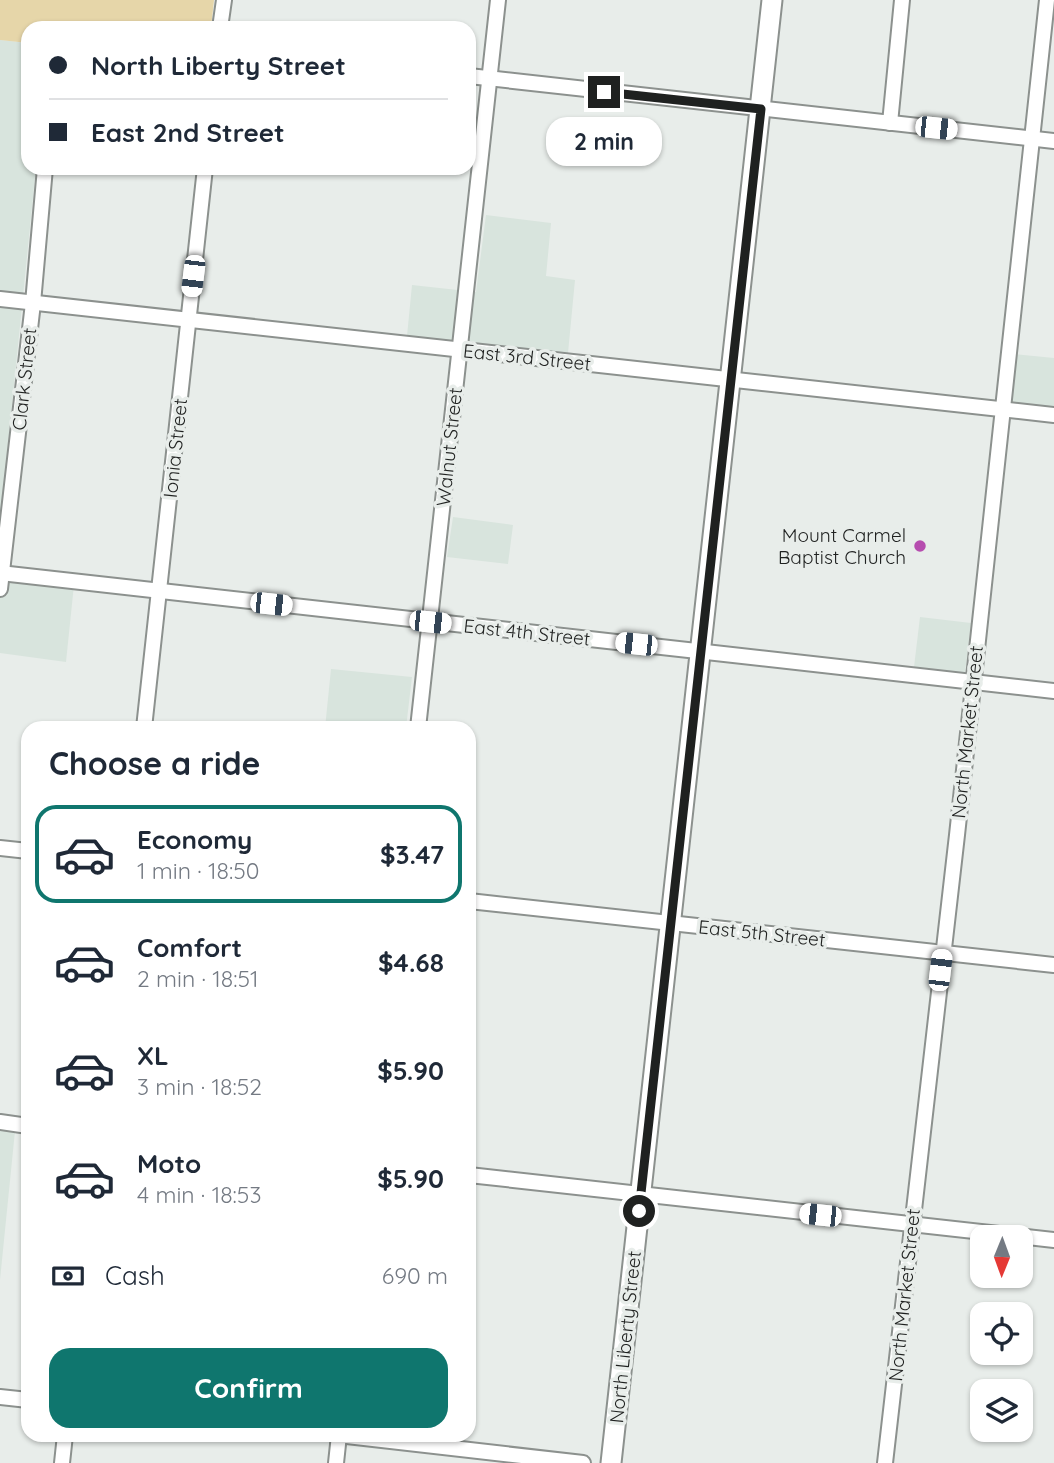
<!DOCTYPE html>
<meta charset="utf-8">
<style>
body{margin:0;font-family:Quicksand,sans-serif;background:#f2f2f3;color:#1f2937;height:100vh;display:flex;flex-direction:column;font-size:26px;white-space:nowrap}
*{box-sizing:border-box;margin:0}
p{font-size:23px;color:#747a83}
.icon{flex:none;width:38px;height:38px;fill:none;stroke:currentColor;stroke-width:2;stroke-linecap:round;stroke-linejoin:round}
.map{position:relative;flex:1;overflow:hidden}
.side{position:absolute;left:21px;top:721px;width:455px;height:721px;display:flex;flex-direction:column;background:#fff;border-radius:21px;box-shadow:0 2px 5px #0004}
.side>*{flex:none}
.guide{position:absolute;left:21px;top:21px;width:455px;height:154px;border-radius:21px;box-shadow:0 2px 5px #0004;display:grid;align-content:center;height:154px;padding:0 28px;background:#fff}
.needle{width:46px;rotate:181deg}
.tools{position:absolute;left:970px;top:1225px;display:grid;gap:14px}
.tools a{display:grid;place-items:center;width:63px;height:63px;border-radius:14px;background:#fff;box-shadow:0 2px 5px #0004;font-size:35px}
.end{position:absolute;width:32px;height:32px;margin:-16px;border:9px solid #1f2120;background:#fff;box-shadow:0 0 0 4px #fff}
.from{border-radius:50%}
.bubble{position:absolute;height:49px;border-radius:21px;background:#fff;box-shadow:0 2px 5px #0004;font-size:23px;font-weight:800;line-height:49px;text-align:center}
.car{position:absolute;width:21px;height:42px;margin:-21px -10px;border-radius:9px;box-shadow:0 0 5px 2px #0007;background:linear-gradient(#fff 24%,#345 0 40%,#fff 0 76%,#345 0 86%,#fff 0)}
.guide b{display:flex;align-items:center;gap:24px;height:66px;font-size:26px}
.guide b+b{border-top:2px solid #e0e1e3}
.guide i{width:18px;height:18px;background:#1f2937}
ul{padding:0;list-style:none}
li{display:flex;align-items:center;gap:21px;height:98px;margin:0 14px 10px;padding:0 14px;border:4px solid transparent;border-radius:21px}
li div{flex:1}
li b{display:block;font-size:26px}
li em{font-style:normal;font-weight:800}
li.on{border-color:#0f766e}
li>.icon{width:63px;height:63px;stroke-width:1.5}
h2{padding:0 28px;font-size:32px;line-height:84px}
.pay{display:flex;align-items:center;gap:18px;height:77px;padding:0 28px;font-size:26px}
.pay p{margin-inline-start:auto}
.button{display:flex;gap:14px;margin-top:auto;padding:14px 28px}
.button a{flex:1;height:80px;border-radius:21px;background:#0f766e;color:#fff;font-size:28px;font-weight:800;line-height:80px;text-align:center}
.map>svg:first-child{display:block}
.built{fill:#d8e4dd}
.green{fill:#e6d6a9}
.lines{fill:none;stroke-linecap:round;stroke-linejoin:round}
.street-casing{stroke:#8c918e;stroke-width:18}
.secondary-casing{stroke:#8c918e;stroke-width:23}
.street{stroke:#fff;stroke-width:14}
.secondary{stroke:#fff;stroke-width:19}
.route{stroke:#1f2120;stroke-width:9}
.poi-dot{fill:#b64daf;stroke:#e8edea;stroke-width:2.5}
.labels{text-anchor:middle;stroke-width:7;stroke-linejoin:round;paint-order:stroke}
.street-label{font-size:19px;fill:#1f2120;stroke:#e8edea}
.poi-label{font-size:19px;fill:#1f2120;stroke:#e8edea;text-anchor:end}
</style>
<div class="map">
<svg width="1054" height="1463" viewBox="0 0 1054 1463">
<rect width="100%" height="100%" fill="#e8edea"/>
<g class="built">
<polygon points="0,40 28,43 28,168 36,168 0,523"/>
<polygon points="486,215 551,223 546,276 575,280 568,353 407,336 412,285 476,292"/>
<polygon points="1014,354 1054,358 1054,407 1009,402"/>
<polygon points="453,517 513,525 508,564 447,557"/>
<polygon points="0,567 75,575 66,662 0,653"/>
<polygon points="920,617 971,623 965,673 914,667"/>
<polygon points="331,669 412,677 406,728 325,728"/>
<polygon points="0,1129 15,1131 0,1280"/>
</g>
<polygon class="green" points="0,0 214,0 211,28 54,26 53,28 28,28 28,43 0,40"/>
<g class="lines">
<g class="street-casing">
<g id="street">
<polyline points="220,28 224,0"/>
<polyline points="469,76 1054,141"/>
<polyline points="890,123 902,0"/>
<polyline points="0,299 1054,415"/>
<polyline points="0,573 1054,691"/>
<polyline points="0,589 33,303 45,168"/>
<polyline points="144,728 205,168"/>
<polyline points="418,728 498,0"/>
<polyline points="0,848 28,851"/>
<polyline points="469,901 1054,965"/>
<polyline points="0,1122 28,1126"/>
<polyline points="469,1175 1054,1240"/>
<polyline points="0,1397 28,1400"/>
<polyline points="338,1435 583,1463"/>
<polyline points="62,1463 65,1435"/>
<polyline points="336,1463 339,1435"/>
<polyline points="885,1463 957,835 1047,0"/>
</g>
</g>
<g class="secondary-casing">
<polyline id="secondary" points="611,1463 772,0"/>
</g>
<use href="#street" class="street"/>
<use href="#secondary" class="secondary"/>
</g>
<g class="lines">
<polyline class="route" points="604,92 761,109 639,1211"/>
</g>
<circle class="poi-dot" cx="920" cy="546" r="7"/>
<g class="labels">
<g class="street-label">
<text transform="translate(527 357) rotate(6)" y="7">East 3rd Street</text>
<text transform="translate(24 379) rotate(-84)" y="7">Clark Street</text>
<text transform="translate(449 447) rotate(-84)" y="7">Walnut Street</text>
<text transform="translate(175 448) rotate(-84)" y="7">Ionia Street</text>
<text transform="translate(527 632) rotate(6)" y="7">East 4th Street</text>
<text transform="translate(967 732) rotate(-84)" y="7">North Market Street</text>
<text transform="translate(762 933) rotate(6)" y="7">East 5th Street</text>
<text transform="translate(904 1295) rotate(-84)" y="7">North Market Street</text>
<text transform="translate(625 1337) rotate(-84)" y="7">North Liberty Street</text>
</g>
<g class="poi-label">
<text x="906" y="542">Mount Carmel<tspan x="906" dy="22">Baptist Church</tspan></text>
</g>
</g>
</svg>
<div class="tools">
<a><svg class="needle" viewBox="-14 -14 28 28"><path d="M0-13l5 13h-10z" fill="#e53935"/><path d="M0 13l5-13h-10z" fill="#747a83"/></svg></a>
<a><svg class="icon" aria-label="locate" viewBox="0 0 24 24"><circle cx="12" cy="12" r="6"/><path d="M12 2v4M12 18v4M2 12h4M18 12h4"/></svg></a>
<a><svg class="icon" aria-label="layers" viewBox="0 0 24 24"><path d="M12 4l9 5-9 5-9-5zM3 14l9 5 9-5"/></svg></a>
</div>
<i class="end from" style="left:639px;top:1211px"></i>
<i class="end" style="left:604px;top:92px"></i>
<div class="bubble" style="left:546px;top:117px;width:116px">2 min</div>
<i class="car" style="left:936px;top:128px;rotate:96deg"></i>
<i class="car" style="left:193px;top:276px;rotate:187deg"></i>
<i class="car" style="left:271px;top:604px;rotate:96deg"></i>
<i class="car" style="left:430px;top:622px;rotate:96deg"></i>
<i class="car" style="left:636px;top:644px;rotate:276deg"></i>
<i class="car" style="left:940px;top:970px;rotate:7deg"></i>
<i class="car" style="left:820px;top:1215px;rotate:276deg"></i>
<div class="guide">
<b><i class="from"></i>North Liberty Street</b>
<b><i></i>East 2nd Street</b>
</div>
<section class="side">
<h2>Choose a ride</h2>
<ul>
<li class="on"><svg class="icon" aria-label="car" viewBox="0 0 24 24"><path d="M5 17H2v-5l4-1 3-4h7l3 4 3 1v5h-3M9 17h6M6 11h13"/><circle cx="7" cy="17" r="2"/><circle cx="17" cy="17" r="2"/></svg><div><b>Economy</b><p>1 min · 18:50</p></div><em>$3.47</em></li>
<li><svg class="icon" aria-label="car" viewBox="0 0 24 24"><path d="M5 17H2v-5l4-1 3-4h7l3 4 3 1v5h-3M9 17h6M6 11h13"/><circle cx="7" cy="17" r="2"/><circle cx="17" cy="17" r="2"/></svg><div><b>Comfort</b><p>2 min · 18:51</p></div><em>$4.68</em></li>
<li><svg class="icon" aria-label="car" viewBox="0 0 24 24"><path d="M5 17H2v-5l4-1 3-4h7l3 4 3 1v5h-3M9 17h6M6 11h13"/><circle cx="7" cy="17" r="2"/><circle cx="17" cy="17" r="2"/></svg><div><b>XL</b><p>3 min · 18:52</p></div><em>$5.90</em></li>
<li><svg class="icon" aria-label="car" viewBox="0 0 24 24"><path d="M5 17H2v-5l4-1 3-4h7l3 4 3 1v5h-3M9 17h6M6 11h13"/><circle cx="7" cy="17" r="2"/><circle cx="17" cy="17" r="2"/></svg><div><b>Moto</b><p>4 min · 18:53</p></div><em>$5.90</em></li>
</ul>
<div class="pay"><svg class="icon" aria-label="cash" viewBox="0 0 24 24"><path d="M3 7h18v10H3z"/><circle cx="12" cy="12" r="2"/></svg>Cash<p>690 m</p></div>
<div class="button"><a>Confirm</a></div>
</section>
</div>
